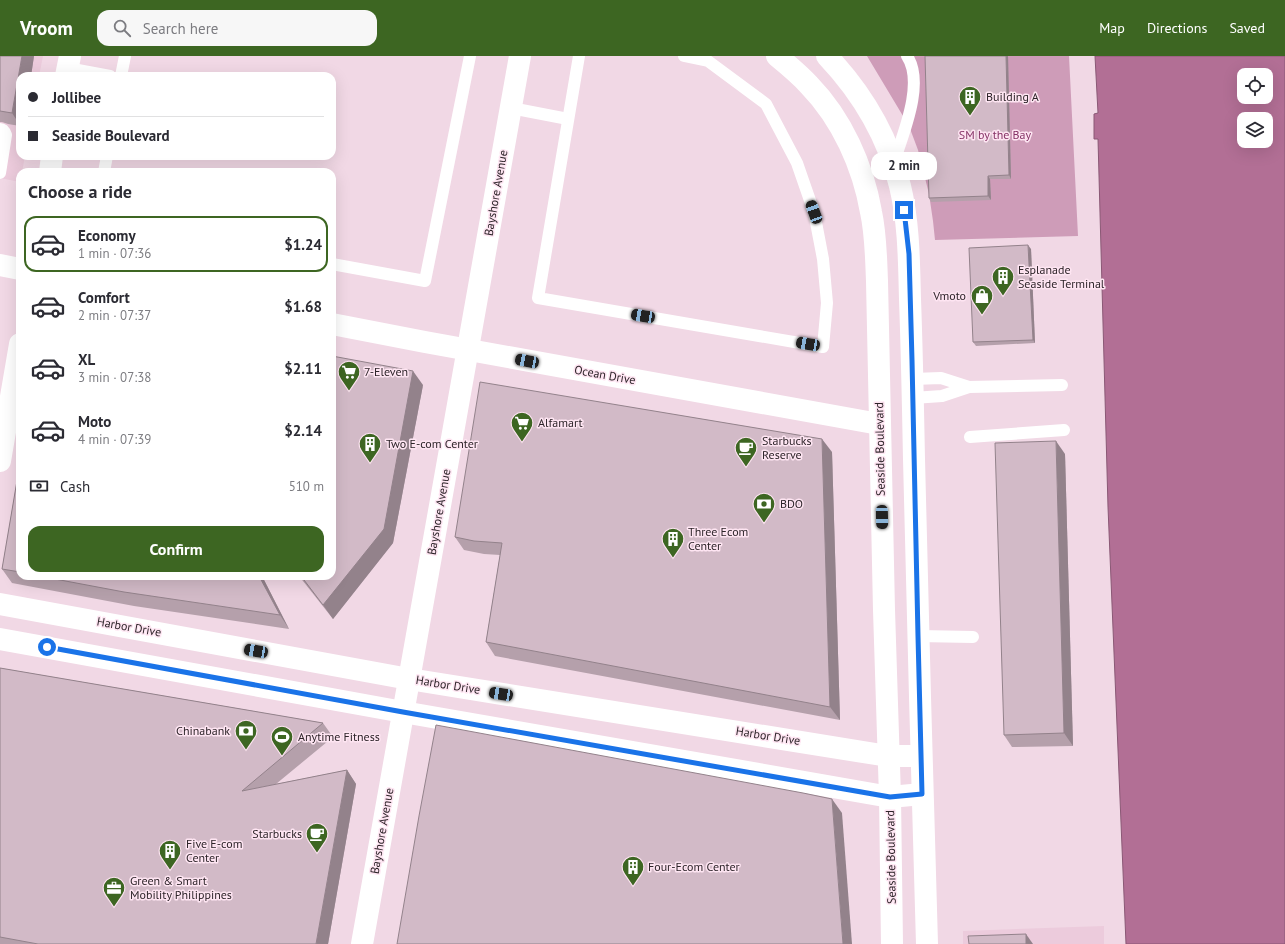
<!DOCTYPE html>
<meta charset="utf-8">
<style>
body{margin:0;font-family:"PT Sans",sans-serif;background:#f7f7f7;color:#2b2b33;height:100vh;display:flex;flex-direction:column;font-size:15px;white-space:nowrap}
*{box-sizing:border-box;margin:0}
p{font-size:13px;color:#7c7c81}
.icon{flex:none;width:22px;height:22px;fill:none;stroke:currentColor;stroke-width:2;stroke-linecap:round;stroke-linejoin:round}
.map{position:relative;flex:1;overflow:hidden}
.sheet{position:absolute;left:16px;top:112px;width:320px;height:412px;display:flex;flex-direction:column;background:#fff;border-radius:12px;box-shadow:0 4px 16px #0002}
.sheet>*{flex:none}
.banner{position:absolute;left:16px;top:16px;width:320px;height:88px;border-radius:12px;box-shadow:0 4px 16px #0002;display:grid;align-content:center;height:88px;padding:0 12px;background:#fff}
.tools{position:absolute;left:1237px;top:12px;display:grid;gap:8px}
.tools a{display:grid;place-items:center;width:36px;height:36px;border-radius:8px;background:#fff;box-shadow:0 4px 16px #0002;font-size:20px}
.end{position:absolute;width:18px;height:18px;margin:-9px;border:5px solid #1a73e8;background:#fff;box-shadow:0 0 0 2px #fff}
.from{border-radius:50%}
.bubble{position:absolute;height:28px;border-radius:12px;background:#fff;box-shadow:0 4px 16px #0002;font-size:13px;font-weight:600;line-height:28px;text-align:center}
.car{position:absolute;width:12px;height:24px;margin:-12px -6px;border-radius:5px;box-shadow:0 0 3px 1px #0007;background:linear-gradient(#222 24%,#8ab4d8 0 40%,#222 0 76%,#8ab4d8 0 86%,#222 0)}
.banner b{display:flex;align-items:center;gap:14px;height:38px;font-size:15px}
.banner b+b{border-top:1px solid #e1e1e2}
.banner i{width:10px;height:10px;background:#2b2b33}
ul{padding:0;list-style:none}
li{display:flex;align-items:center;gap:12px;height:56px;margin:0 8px 6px;padding:0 4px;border:2px solid transparent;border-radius:12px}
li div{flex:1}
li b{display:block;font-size:15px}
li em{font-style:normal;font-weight:600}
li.on{border-color:#3d6622}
li>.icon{width:36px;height:36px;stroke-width:1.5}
h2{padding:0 12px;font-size:18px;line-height:48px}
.pay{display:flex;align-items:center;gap:10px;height:44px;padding:0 12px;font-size:15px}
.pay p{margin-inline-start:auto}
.action{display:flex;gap:8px;margin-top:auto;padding:8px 12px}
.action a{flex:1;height:46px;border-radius:12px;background:#3d6622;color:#fff;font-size:16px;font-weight:600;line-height:46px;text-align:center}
header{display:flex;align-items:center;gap:24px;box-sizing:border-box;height:56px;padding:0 20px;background:#3d6622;color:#fff}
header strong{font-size:19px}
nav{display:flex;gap:22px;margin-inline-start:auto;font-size:14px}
.search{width:280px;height:36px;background:#f7f7f7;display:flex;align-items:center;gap:10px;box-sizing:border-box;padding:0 14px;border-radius:12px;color:#7c7c81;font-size:15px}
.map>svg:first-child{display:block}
.built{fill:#eccbdc}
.green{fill:#ce9cb8}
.water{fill:#b26f95;stroke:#8a5875;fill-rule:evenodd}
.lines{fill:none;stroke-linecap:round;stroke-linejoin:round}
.service{stroke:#fff;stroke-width:12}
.minor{stroke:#fff;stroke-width:22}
.tertiary{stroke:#fff;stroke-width:22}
.wall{fill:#b5a0ab}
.shaded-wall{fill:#93828b}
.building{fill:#d2bac7;stroke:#93828b}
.route{stroke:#1a73e8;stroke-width:5}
.labels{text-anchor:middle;stroke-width:3;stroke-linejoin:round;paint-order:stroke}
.poi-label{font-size:12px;fill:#2d2429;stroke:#fee5f2;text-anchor:start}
.park-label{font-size:12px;fill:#863367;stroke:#fee5f2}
.street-label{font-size:12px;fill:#2d2429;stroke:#fee5f2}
</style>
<header>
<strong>Vroom</strong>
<div class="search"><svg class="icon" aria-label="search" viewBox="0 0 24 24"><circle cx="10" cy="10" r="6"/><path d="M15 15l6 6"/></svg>Search here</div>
<nav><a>Map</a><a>Directions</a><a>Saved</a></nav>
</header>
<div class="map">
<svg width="1285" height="888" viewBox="0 0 1285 888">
<rect width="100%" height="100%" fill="#f1d8e5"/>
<g class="built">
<polygon points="0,0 43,0 39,20 20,20 20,100 25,100 22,116 20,116 20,126 0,122"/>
<polygon points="1104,870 1104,888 963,888 963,875"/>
</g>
<polygon class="green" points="867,0 1069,0 1078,180 935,184 933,165 929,138 918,94 909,70"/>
<path class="water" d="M1095 0H1285V888H1126L1108 451 1098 83H1094V58L1098 57ZM1244 19H1266V41H1244ZM1244 63H1266V85H1244Z"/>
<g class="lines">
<g class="service">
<polyline points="579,0 538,242 823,291 827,247 823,203 814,156 797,107 766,48 708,5 684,0"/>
<polyline points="67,12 110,20"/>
<polyline points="121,20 125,0"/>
<polyline points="511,52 568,63"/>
<path d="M0 73C4 73 5 76 6 79L0 117"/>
<path d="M894 106C903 78 925 27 907 0"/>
<polyline points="104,116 107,100"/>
<polyline points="332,208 425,225 470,0"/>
<polyline points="913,323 941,322 969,331"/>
<polyline points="913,342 942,340 969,331 1062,329"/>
<polyline points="970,381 1064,374"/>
<polyline points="918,580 973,581"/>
</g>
<g class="minor">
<polyline points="66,20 70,0"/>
<polyline points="50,116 52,100"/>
<polyline points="0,209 20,213"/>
<polyline points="332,268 425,286 879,368"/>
<polyline points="0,405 20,288"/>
<polyline points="0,548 409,623 888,700 921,700"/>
<polyline points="0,583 403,656 890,741 922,738"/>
<polyline points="362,888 520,0"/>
</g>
<g class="tertiary">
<path d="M777 0C788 9 799 18 809 29 842 63 863 110 871 156 876 179 876 202 877 225L884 554 890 741 892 888"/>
<path d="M827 0C862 37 888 81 900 130 909 167 909 206 910 243 912 297 913 350 914 403 918 565 922 726 927 888"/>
</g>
</g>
<g class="wall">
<polygon points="0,0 34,0 31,20 20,20 20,70 8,68 2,66 0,66"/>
<polygon points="1008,0 1011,123 990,123 991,144 931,146 929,142"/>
<polygon points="1031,193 1035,287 976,290 973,286"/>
<polygon points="423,329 393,487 333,563 299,520 332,520"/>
<polygon points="832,396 840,664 495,600 486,586 500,499 484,498 464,494 455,481"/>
<polygon points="1065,398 1073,690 1012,691 1004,679"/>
<polygon points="20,407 20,520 262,520 289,573 134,550 12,527 2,513"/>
<polygon points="0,612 323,667 333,681 276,728 347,714 356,728 328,888 0,888"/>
</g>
<g class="shaded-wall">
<polygon points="22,0 34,0 31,20 20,20 20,69 12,57"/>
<polygon points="1006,0 1008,0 1011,123 1009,119"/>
<polygon points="988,120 990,123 991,144 988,140"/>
<polygon points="1028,189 1031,193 1035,287 1033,284"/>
<polygon points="413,315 423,329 393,487 333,563 323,549"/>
<polygon points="822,383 832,396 840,664 830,651"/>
<polygon points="1056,385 1065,398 1073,690 1064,677"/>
<polygon points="259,520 262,520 289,573 280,559"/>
<polygon points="347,714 356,728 328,888 316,888"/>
<polygon points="832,743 842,757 852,888 843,888"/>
<polygon points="1026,878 1033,888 1026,888"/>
</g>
<g class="building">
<polygon points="0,0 22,0 12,57 0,55"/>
<polygon points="925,0 1006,0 1009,119 988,120 988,140 929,142"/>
<polygon points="1028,189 1033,284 973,286 969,192"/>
<polygon points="332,300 413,315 384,473 323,549 301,520 332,520"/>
<polygon points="480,326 822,383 830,651 486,586 502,487 474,485 455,481"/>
<polygon points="1056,385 1064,677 1004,679 995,387"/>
<polygon points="20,407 20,516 2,513"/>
<polygon points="39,520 259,520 280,559 124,536"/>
<polygon points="0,612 323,667 242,735 347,714 316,888 38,888 0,881"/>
<polygon points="436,669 803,737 832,743 843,888 397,888 419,760"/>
<polygon points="1026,878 1026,888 969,888 968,880"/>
</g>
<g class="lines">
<polyline class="route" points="47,591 403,656 890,741 922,738 918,580 912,304 909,198 904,154"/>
</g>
<defs>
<g id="building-pin" transform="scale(1.15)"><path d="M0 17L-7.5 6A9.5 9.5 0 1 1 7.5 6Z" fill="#3d6622" stroke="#fee5f2"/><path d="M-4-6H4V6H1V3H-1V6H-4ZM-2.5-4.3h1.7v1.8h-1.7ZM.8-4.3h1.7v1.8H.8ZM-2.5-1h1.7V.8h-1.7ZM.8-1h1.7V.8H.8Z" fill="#fff"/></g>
<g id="shop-pin" transform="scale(1.15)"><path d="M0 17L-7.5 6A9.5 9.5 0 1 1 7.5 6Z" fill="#3d6622" stroke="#fee5f2"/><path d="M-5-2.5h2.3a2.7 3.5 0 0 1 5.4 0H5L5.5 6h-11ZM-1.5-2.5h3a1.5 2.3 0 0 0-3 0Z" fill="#fff"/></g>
<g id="supermarket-pin" transform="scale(1.15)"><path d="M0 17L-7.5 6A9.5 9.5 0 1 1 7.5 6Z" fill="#3d6622" stroke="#fee5f2"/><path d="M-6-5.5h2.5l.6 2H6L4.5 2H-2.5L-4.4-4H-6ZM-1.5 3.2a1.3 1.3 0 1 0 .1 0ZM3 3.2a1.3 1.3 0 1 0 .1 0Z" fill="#fff"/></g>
<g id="cafe-pin" transform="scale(1.15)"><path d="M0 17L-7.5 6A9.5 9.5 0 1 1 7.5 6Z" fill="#3d6622" stroke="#fee5f2"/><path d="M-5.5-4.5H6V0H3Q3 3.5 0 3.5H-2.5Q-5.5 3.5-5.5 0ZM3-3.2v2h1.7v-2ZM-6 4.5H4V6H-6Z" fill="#fff"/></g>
<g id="bank-pin" transform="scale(1.15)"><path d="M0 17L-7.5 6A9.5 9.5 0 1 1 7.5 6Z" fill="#3d6622" stroke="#fee5f2"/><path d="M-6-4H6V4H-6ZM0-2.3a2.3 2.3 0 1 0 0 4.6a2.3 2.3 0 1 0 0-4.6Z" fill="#fff"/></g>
<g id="stadium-pin" transform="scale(1.15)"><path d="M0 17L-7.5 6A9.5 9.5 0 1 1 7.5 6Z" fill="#3d6622" stroke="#fee5f2"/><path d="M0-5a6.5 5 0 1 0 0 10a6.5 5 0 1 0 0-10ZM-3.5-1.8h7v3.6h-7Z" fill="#fff"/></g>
<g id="office-pin" transform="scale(1.15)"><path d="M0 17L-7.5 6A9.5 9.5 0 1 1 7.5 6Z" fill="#3d6622" stroke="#fee5f2"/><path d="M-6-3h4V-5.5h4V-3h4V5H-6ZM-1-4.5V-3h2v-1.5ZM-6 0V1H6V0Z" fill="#fff"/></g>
</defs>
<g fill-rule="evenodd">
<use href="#building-pin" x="970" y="41"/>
<use href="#building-pin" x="1003" y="221"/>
<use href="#shop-pin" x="982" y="240"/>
<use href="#supermarket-pin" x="349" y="316"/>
<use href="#supermarket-pin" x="522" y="367"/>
<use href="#building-pin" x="370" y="388"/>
<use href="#cafe-pin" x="746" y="392"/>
<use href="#bank-pin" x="764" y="448"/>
<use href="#building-pin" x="673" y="483"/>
<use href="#bank-pin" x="246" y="675"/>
<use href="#stadium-pin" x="282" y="681"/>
<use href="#cafe-pin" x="317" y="778"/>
<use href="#building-pin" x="170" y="795"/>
<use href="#building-pin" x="633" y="811"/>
<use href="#office-pin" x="114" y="832"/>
</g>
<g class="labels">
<g class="poi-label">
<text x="986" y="45">Building A</text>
<text x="1018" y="218">Esplanade<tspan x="1018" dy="14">Seaside Terminal</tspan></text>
<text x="966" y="244" text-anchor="end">Vmoto</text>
<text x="364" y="320">7-Eleven</text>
<text x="538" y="371">Alfamart</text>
<text x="762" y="389">Starbucks<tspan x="762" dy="14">Reserve</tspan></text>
<text x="386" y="392">Two E-com Center</text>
<text x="780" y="452">BDO</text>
<text x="688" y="480">Three Ecom<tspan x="688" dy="14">Center</tspan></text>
<text x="230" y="679" text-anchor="end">Chinabank</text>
<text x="298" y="685">Anytime Fitness</text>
<text x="302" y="782" text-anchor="end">Starbucks</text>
<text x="186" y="792">Five E-com<tspan x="186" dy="14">Center</tspan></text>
<text x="648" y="815">Four-Ecom Center</text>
<text x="130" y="829">Green &amp; Smart<tspan x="130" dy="14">Mobility Philippines</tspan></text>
</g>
<g class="park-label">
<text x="995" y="83">SM by the Bay</text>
</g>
<g class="street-label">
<text transform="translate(496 137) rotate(-80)" y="4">Bayshore Avenue</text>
<text transform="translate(605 319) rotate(10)" y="4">Ocean Drive</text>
<text transform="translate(880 393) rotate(-91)" y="4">Seaside Boulevard</text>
<text transform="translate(439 456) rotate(-80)" y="4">Bayshore Avenue</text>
<text transform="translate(129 571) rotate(10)" y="4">Harbor Drive</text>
<text transform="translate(448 629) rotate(9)" y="4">Harbor Drive</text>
<text transform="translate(768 680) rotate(9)" y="4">Harbor Drive</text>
<text transform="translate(382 775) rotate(-80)" y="4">Bayshore Avenue</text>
<text transform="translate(891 801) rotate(-91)" y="4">Seaside Boulevard</text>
</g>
</g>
</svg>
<div class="tools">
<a><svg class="icon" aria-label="locate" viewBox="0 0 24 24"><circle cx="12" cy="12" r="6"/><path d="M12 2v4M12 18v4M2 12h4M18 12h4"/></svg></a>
<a><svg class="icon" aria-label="layers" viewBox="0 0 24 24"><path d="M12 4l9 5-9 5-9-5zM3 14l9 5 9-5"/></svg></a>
</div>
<i class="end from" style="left:47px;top:591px"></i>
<i class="end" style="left:904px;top:154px"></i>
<div class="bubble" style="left:871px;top:96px;width:66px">2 min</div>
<i class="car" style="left:814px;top:156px;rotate:340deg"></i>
<i class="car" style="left:643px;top:260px;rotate:280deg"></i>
<i class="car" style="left:808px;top:288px;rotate:280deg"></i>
<i class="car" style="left:527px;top:305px;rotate:281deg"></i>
<i class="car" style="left:882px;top:461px;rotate:179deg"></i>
<i class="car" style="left:256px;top:595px;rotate:280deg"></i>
<i class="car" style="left:501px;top:638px;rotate:279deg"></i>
<div class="banner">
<b><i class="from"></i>Jollibee</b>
<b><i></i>Seaside Boulevard</b>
</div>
<section class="sheet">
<h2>Choose a ride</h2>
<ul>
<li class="on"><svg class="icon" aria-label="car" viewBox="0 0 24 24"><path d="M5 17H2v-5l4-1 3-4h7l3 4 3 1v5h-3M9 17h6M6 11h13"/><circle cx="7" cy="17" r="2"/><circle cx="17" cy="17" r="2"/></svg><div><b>Economy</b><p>1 min · 07:36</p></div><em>$1.24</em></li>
<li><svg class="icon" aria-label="car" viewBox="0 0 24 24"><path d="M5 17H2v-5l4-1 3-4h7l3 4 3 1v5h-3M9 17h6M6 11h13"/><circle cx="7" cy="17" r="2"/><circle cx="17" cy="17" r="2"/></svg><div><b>Comfort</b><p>2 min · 07:37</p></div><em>$1.68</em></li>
<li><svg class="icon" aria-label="car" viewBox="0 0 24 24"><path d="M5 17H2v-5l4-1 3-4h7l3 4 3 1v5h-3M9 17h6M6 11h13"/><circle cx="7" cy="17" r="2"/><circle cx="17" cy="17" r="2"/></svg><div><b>XL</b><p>3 min · 07:38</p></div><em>$2.11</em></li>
<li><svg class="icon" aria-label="car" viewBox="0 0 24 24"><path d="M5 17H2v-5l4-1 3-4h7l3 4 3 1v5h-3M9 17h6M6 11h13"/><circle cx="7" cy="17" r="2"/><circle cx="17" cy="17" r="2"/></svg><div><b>Moto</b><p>4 min · 07:39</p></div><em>$2.14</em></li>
</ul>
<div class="pay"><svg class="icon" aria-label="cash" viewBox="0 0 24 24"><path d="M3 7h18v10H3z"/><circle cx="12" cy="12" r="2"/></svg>Cash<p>510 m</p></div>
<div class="action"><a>Confirm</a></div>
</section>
</div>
